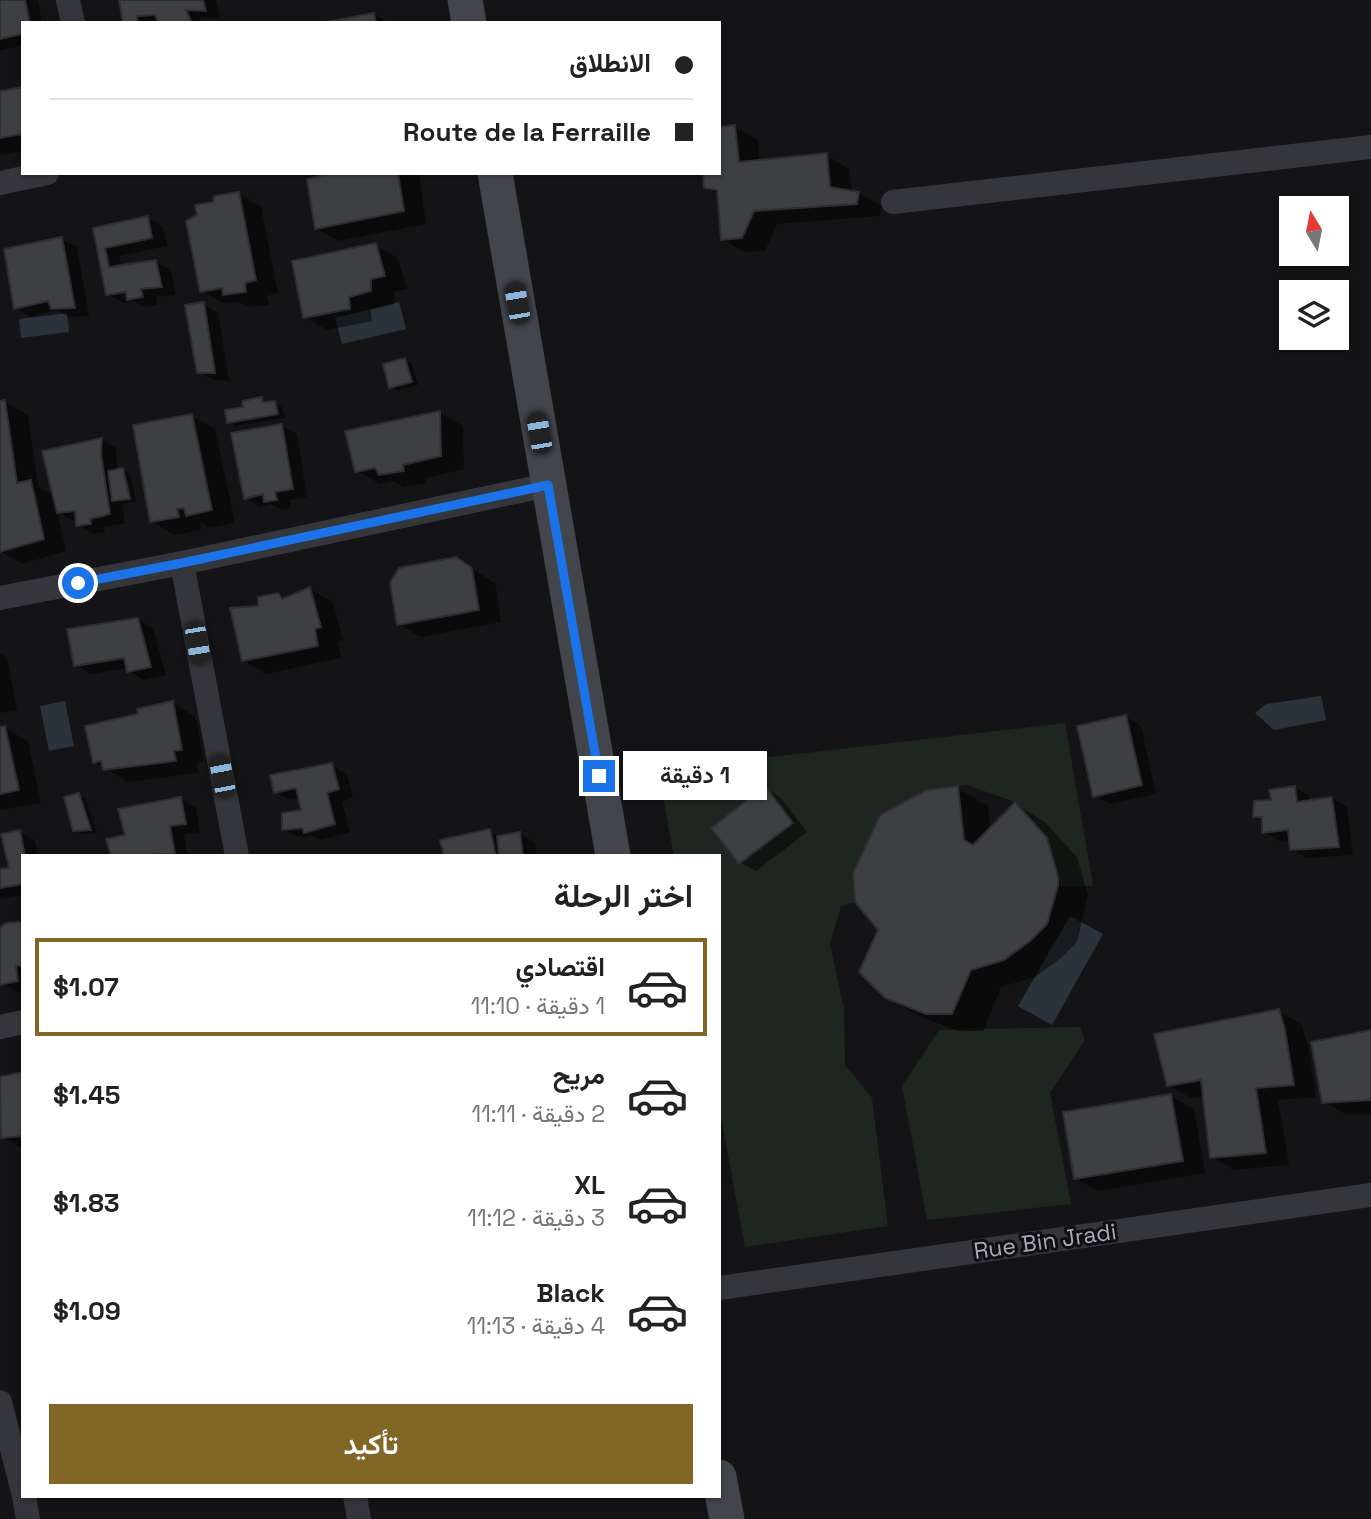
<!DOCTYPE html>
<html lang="ar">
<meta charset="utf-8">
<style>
body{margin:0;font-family:"Space Grotesk",Vazirmatn,sans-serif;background:#f6f6f6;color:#222;direction:rtl;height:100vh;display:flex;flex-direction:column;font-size:26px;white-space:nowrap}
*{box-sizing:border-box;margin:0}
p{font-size:23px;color:#767676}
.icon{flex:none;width:38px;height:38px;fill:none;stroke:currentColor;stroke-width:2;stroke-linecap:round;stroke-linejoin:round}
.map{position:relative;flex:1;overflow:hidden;direction:ltr}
.details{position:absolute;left:21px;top:854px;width:700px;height:644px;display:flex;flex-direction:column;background:#fff;border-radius:0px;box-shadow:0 2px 5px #0004;direction:rtl}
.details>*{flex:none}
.top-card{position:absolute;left:21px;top:21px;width:700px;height:154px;border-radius:0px;box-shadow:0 2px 5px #0004;direction:rtl;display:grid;align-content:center;height:154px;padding:0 28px;background:#fff}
.needle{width:46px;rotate:350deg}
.controls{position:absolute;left:1279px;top:196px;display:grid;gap:14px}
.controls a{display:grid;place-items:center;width:70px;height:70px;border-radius:0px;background:#fff;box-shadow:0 2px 5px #0004;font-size:35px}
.end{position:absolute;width:32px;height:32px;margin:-16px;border:9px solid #1a73e8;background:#fff;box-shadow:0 0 0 4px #fff}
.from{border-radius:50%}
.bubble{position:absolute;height:49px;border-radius:0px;background:#fff;box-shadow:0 2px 5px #0004;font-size:23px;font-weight:600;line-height:49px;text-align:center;direction:rtl}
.car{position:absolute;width:21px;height:42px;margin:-21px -10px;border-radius:9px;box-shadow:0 0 5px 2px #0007;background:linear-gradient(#222 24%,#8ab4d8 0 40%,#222 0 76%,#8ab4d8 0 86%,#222 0)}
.top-card b{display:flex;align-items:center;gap:24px;height:66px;font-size:26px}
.top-card b+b{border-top:2px solid #e0e0e0}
.top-card i{width:18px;height:18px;background:#222}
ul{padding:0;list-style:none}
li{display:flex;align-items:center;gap:21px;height:98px;margin:0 14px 10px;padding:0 14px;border:4px solid transparent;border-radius:0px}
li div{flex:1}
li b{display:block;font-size:26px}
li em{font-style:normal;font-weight:600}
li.selected{border-color:#826626}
li>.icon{width:63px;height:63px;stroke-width:1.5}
h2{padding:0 28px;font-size:32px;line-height:84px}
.cta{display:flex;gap:14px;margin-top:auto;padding:14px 28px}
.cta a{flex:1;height:80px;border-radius:0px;background:#826626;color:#fff;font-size:28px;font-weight:600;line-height:80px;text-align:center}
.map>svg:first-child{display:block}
.green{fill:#1e2620}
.water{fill:#2a333b}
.shadow{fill:#0007}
.building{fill:#3e3f43;stroke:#2e2e32;stroke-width:2}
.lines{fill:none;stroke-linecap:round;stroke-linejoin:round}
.street{stroke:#35363b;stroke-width:24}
.secondary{stroke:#43454c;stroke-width:35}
.route{stroke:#1a73e8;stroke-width:9}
.labels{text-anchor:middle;stroke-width:6;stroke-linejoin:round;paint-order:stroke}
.street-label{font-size:23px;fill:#a6abb7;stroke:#0f0f11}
</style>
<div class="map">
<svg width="1371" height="1519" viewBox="0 0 1371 1519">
<rect width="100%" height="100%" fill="#141416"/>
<g class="green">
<polygon points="1065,723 1093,886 1058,886 1058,877 1047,838 1015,802 967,785 926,790 880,815 853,873 855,902 841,906 830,944 844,1009 845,1065 872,1098 888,1226 745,1247 719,1106 719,856 674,856 658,770"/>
<polygon points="1080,1027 1085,1040 1050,1093 1071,1204 927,1220 902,1086 939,1030"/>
</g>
<g class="water">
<polygon points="399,302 406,329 342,344 335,318"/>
<polygon points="67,313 69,332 21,338 19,319"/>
<polygon points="1321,696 1326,720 1274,730 1255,713 1266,704"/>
<polygon points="65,701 74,746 49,751 40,706"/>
<polygon points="1070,916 1103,934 1052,1025 1018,1006"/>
</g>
<g class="shadow">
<polygon points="0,0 34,0 38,2 42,23 23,23 23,45 0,51"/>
<polygon points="121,0 216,0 220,18 199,18 202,23 125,23"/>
<polygon points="374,14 389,23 330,23"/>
<polygon points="23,89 23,151 0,155 0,93"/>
<polygon points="735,127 758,140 760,162 826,155 849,169 852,192 858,193 881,206 880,216 777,224 765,251 745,252 722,239 719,195 706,187 719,173"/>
<polygon points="340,173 419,174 426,224 339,241 316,228"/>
<polygon points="238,193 261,207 278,293 267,296 269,305 248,307 239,302 225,304 202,291 215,203"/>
<polygon points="148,218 163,227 167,246 119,256 122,267 156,262 171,270 176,295 156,297 157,305 144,307 134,301 123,303 108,294 95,230"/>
<polygon points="62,239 77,247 89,316 68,317 57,310 31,317 16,308"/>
<polygon points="375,245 398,258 407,289 394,292 394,304 371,310 372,321 327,330 304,316"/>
<polygon points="203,304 218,313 229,381 214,380 199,372"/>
<polygon points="405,360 412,364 418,385 398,391 391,387"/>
<polygon points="262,399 282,407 285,418 236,426 229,422 245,408"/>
<polygon points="5,402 28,415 38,486 55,496 101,439 116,448 117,471 123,470 130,474 136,502 122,504 125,523 104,527 105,532 93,534 78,525 78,520 74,521 57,511 66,551 22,564 0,551 0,403"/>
<polygon points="440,413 463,426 464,469 426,478 427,483 404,487 393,481 380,484 357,471"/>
<polygon points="192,416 215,429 235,523 210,528 200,522 201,530 174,535 151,521"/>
<polygon points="282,426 297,434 307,497 290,500 291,508 281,510 271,504 260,507 245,498"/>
<polygon points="456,559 495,583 501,622 421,637 398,624"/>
<polygon points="310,589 333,602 343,640 338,642 341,658 266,674 243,660 259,608 278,594 286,599"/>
<polygon points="138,620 153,628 166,675 144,680 129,671 128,668 91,674 76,665"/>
<polygon points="0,653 7,657 17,710 0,713"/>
<polygon points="173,703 196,717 204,762 196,764 198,773 128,782 95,762 140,716"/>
<polygon points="1126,717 1141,726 1156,794 1110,804 1094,795"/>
<polygon points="5,728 28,741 41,803 0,810 0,729"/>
<polygon points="331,765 347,774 353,798 342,802 350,832 320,840 313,836 298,837 283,829 304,811 300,798 290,800 275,791"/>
<polygon points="765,788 780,797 807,832 756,871 741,863"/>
<polygon points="957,788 988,806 990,830 1015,804 1045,822 1077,857 1088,895 1077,942 1061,958 1035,977 1001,987 983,1031 957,1031 917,1015 886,997"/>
<polygon points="1295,788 1310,796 1310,802 1332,798 1347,807 1353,855 1307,858 1292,849 1291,840 1279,841 1264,832 1264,821 1255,816"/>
<polygon points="79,795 86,799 97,833 82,834 75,830"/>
<polygon points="181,799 196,808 200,832 184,834 188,856 113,856 127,837"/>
<polygon points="489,831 501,837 520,834 535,843 536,856 446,856"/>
<polygon points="20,832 35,841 38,856 23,856 23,895 0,899 0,871 11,870"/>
<polygon points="23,923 23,991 17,992 0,981 0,930"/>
<polygon points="1278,1011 1301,1024 1308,1045 1316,1097 1278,1100 1289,1165 1234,1170 1212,1157 1205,1096 1191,1098 1168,1085"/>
<polygon points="1371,1032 1371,1114 1347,1115 1324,1102"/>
<polygon points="23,1074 23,1149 3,1137 0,1121 0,1079"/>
<polygon points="1171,1096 1194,1109 1205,1173 1098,1191 1075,1178"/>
</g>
<g class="building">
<polygon points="0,0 25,0 30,23 23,23 23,34 0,39"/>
<polygon points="119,0 203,0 206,11 186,10 192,23 158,23 155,15 137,16 138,23 123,23"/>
<polygon points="374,13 376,23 321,23"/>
<polygon points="23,87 23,134 0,138 0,91"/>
<polygon points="735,125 739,162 827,153 830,187 859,192 857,204 754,211 742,238 721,240 717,190 704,188 703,173 719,173 719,127"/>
<polygon points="332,173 398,173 404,211 315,229 307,179"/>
<polygon points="239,192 256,280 245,283 246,292 223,295 222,288 200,292 186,221 197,215 195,205 213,202 214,196"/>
<polygon points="148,216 152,238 105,248 109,267 156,260 162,287 141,289 143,297 127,300 126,292 106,295 93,228"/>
<polygon points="62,237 75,308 51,309 48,301 14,309 4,249"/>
<polygon points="376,243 385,276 371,279 371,291 349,297 350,309 303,318 292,261"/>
<polygon points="204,302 215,373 197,373 185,305"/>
<polygon points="405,358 412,382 389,388 383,364"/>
<polygon points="262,397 263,402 275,401 278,414 227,423 225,410 243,407 242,401"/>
<polygon points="5,400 17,483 31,480 44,539 0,552 0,401"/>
<polygon points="440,411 441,456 403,465 404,471 379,475 375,468 355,472 345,431"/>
<polygon points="192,414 212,510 186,516 184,508 177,509 179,517 150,522 133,425"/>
<polygon points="282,424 293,489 275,492 277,500 264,502 263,494 244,499 231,433"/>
<polygon points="102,438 101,454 110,514 90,519 91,524 76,526 75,511 57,513 42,451"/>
<polygon points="123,468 130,499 112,501 108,471"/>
<polygon points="456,557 472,568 479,610 397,625 390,583 399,568"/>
<polygon points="310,587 321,627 315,629 318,646 242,661 230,608 258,606 258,597 278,593 282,599"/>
<polygon points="138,618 151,667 127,672 124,658 74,666 67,629"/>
<polygon points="173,701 182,750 174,751 176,761 103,770 101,761 93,763 85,726 138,714 137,709"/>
<polygon points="1126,715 1142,785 1093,797 1077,726"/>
<polygon points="5,726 19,790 0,794 0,727"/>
<polygon points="332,763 339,789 327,793 335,824 304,833 302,828 282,830 282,813 301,810 296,788 274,793 270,775"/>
<polygon points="765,786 793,823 739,864 711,828"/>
<polygon points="958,786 964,840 973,845 1015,802 1047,838 1058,877 1058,886 1047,924 1030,941 1004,960 971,970 952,1014 926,1014 885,998 859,972 878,930 855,902 853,873 880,815 926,790"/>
<polygon points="1295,786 1297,802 1332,797 1339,847 1290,850 1288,830 1262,833 1262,817 1253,817 1254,801 1271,800 1269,790"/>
<polygon points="79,793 91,830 73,831 64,797"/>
<polygon points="181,797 186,824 170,826 175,854 111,856 106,839 125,835 118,809"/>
<polygon points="490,829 496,856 444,856 440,840"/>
<polygon points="20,830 25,856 23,856 23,884 0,888 0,869 9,868 1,834"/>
<polygon points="520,832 523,856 499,856 497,836"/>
<polygon points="23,922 23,966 16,966 18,981 0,985 0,928 6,923"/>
<polygon points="1279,1009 1285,1030 1294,1085 1256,1088 1266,1153 1210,1158 1201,1080 1167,1086 1154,1034"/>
<polygon points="1371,1030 1371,1100 1322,1103 1311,1042"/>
<polygon points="23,1072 23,1136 1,1138 0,1077"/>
<polygon points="1171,1094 1183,1161 1074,1179 1063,1112"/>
</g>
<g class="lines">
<g class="street">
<polyline points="68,0 73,23"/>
<polyline points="0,183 47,173"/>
<polyline points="893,202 1371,147"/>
<polyline points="182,563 237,856"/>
<polyline points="0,598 182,563 548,485"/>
<polyline points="0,1027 23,1022"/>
<polyline points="719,1288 1371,1195"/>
<polyline points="0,1402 23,1492"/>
<polyline points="24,1496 28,1519"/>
<polyline points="355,1496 359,1519"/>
</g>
<g class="secondary">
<polyline points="465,0 469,23"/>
<polyline points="495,173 613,856"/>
<polyline points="719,1477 727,1519"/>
</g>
</g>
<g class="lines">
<polyline class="route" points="78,583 182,563 548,485 599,776"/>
</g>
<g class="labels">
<g class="street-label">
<text transform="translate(1045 1241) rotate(-8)" y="8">Rue Bin Jradi</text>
</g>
</g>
</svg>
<div class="controls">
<a><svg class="needle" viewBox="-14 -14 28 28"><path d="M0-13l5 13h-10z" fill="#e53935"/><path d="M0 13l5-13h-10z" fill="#767676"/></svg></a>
<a><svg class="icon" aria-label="layers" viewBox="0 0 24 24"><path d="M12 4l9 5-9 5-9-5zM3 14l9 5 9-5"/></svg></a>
</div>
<i class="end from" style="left:78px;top:583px"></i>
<i class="end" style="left:599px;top:776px"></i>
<div class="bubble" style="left:623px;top:751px;width:144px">1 دقيقة</div>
<i class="car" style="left:517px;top:303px;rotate:350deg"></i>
<i class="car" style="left:539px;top:433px;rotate:350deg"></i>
<i class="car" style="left:197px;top:643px;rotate:170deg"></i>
<i class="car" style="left:222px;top:776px;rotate:349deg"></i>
<div class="top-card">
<b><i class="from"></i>الانطلاق</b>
<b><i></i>Route de la Ferraille</b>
</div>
<section class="details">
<h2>اختر الرحلة</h2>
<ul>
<li class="selected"><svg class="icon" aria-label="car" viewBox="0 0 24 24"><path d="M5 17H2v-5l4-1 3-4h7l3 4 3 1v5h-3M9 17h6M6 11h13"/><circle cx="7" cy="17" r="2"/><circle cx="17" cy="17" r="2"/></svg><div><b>اقتصادي</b><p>1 دقيقة · 11:10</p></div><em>$1.07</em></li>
<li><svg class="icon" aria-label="car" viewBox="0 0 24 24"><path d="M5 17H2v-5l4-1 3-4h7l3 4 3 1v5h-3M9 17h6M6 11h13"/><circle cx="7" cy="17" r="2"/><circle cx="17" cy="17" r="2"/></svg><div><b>مريح</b><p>2 دقيقة · 11:11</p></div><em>$1.45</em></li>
<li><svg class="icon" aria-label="car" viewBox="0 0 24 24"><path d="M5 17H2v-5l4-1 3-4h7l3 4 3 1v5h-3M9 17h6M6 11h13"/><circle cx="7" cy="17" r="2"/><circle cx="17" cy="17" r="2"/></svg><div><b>XL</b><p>3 دقيقة · 11:12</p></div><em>$1.83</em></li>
<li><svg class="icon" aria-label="car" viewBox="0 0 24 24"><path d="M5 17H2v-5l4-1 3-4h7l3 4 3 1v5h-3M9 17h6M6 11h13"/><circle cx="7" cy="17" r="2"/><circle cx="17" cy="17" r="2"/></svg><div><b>Black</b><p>4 دقيقة · 11:13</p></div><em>$1.09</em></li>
</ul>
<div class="cta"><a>تأكيد</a></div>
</section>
</div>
